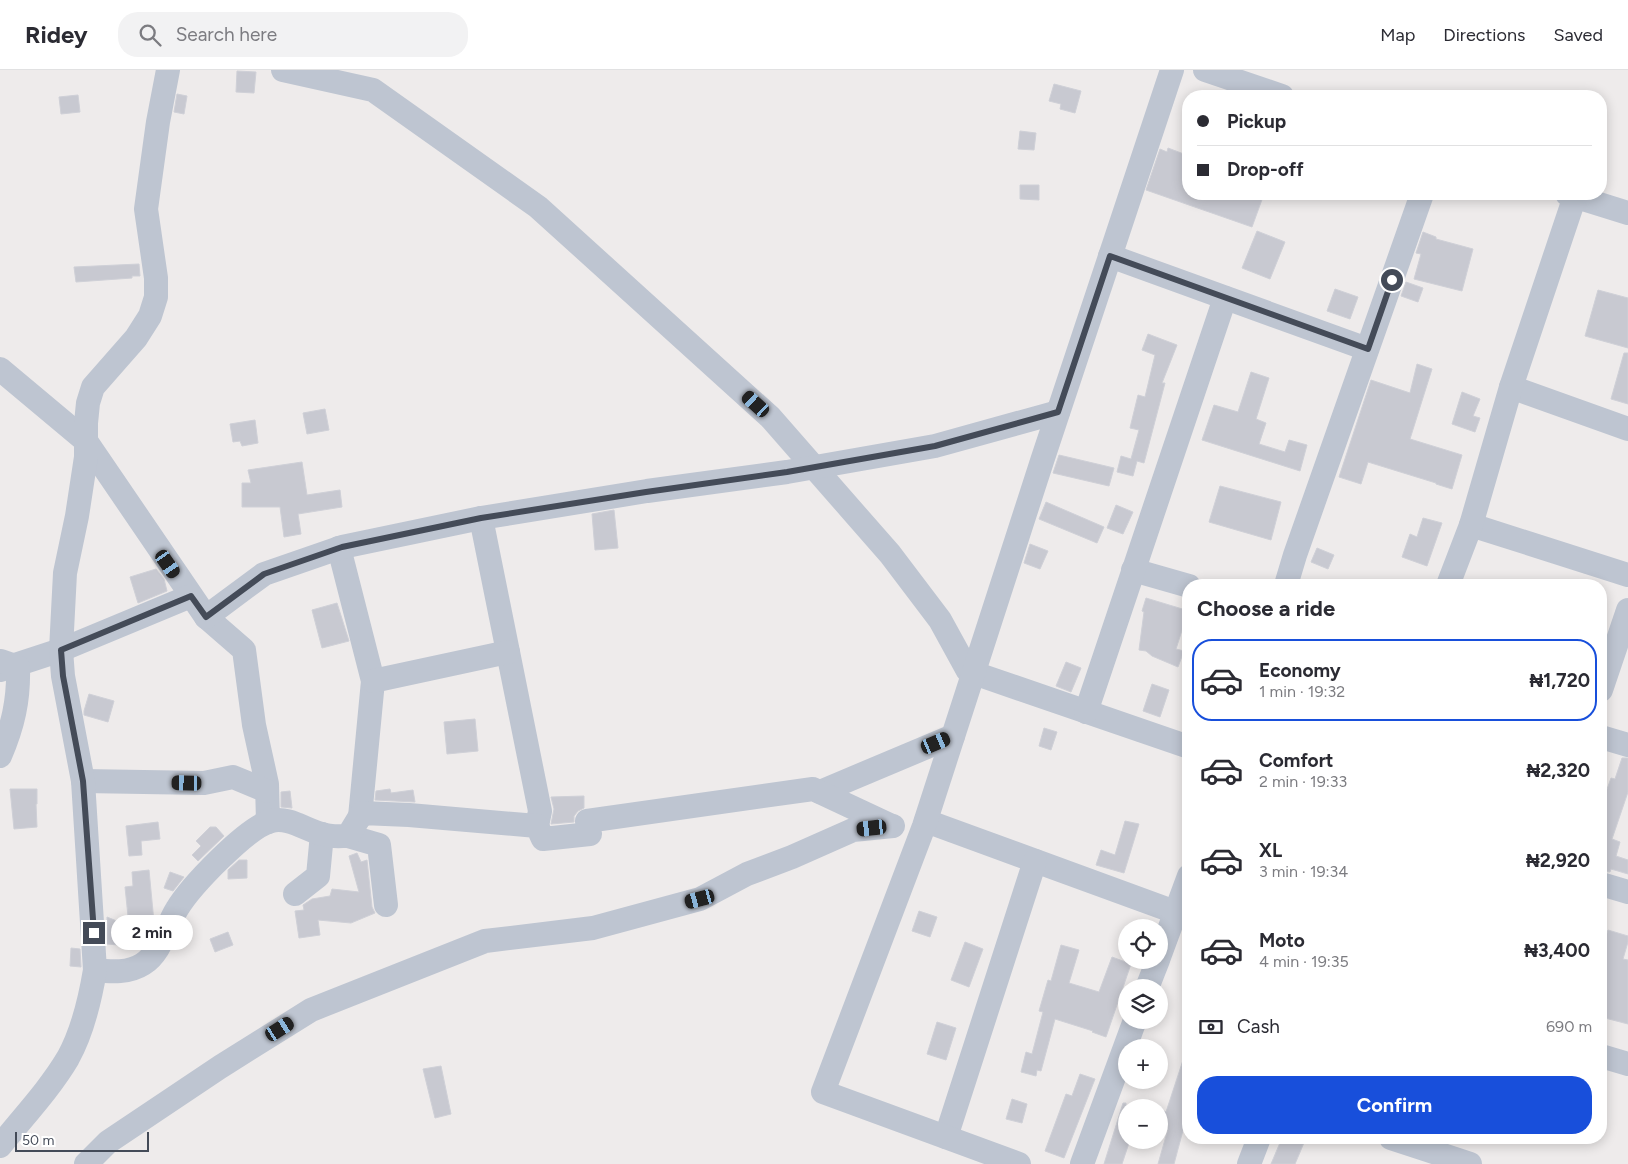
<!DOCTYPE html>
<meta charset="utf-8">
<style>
body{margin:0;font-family:Figtree,sans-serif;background:#f2f2f3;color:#2b2b33;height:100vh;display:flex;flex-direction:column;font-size:19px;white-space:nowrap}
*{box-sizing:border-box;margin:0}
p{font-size:16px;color:#7c7c81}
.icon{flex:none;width:28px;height:28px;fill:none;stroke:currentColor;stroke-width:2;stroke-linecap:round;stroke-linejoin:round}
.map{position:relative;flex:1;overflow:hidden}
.drawer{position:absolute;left:1182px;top:509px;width:425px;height:565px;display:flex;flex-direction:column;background:#fff;border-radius:20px;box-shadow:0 2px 12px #0003}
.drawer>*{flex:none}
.hud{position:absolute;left:1182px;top:20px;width:425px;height:110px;border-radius:20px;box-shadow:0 2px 12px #0003;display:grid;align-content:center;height:110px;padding:0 15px;background:#fff}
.fabs{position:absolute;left:1118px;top:849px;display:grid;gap:10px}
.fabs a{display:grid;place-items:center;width:50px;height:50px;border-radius:50%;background:#fff;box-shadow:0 2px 12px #0003;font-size:25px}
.scale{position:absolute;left:15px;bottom:12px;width:134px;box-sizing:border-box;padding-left:5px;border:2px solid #444b58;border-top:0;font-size:14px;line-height:18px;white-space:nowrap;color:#444b58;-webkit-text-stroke:4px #fff;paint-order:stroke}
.end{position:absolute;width:22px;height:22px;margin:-11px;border:6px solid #444b58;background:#fff;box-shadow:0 0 0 2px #fff}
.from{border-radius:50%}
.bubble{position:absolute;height:35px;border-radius:18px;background:#fff;box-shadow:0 2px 12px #0003;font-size:16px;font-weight:700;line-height:35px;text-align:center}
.car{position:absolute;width:15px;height:30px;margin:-15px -8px;border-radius:6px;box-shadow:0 0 4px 1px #0007;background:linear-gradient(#222 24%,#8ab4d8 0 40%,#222 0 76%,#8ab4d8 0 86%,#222 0)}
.hud b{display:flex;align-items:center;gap:18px;height:48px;font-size:19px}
.hud b+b{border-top:1px solid #e1e1e2}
.hud i{width:12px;height:12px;background:#2b2b33}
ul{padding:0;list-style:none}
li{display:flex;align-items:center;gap:15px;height:82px;margin:0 10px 8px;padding:0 5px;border:2px solid transparent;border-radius:20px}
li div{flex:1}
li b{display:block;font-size:19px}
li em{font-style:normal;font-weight:700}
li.on{border-color:#184fdb}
li>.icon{width:45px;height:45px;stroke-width:1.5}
h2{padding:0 15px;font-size:22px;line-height:60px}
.pay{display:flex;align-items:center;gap:12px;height:55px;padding:0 15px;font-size:19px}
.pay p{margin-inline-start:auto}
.action{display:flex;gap:10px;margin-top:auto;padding:10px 15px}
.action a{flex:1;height:58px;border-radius:20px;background:#184fdb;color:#fff;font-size:20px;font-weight:700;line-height:58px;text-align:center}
header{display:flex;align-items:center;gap:30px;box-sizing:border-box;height:70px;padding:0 25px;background:#fff;border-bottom:1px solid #e1e1e2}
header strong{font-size:24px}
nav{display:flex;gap:28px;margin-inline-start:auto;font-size:18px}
.search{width:350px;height:45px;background:#f2f2f3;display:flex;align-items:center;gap:12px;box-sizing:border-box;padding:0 18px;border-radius:20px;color:#7c7c81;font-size:19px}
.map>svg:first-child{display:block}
.building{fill:#c8c9d1;stroke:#cfd0d7}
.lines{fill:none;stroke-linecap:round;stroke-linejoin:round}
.minor{stroke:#bec5d1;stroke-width:24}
.route{stroke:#444b58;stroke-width:6}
</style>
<header>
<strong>Ridey</strong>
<div class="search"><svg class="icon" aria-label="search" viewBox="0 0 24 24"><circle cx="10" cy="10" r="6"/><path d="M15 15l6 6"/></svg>Search here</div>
<nav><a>Map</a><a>Directions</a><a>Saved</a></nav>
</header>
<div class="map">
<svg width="1628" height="1094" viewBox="0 0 1628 1094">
<rect width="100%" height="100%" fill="#eeebeb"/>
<g class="building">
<polygon points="237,1 256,2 254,23 236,22"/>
<polygon points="1054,14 1081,21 1075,43 1060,39 1061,34 1049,31"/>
<polygon points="177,24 187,26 184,44 174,42"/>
<polygon points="78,25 80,42 61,44 59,27"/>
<polygon points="1020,61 1036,63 1034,80 1018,79"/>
<polygon points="1168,78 1189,86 1189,124 1264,124 1252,157 1146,120 1160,79 1167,82"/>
<polygon points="1020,115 1039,115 1039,130 1020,129"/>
<polygon points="1257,161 1285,172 1270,209 1242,198"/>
<polygon points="1423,162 1436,167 1436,169 1473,179 1462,221 1414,209 1421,184 1416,183"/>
<polygon points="139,194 140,206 132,206 132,208 76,212 74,197"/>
<polygon points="1406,212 1423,218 1418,232 1401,226"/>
<polygon points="1335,219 1358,227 1350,249 1327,241"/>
<polygon points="1598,220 1628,228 1628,278 1585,266"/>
<polygon points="1148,264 1177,275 1162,313 1165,313 1144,393 1137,391 1133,406 1117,402 1121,386 1131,389 1139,360 1130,358 1138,325 1145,327 1155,285 1142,280"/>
<polygon points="1624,283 1628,283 1628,334 1611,329"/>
<polygon points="1417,294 1432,299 1410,369 1462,385 1452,419 1436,414 1436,413 1368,392 1361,414 1339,407 1371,310 1410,323"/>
<polygon points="1251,302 1269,308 1256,349 1266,353 1259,374 1285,382 1289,370 1307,375 1300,401 1202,370 1214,335 1238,342"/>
<polygon points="1462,322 1480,329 1473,346 1480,348 1475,362 1452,354"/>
<polygon points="325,339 329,360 307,364 303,343"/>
<polygon points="255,350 258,373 242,376 240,371 233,372 230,354"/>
<polygon points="1059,385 1114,398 1109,416 1053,403"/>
<polygon points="302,392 307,425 340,420 342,437 298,444 301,464 284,467 280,437 242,437 242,413 251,413 248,400"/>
<polygon points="1220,416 1281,432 1271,470 1209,452"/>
<polygon points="1046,432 1104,457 1097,473 1039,449"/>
<polygon points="1116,435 1133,442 1123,464 1107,458"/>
<polygon points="614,440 618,478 595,480 592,444"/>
<polygon points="1423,448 1442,453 1427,496 1402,487 1410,464 1417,467"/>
<polygon points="1030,474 1048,481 1040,499 1024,493"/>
<polygon points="1317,478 1334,485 1328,499 1311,492"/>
<polygon points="156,499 164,509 167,521 138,533 130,507"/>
<polygon points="1146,528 1189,541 1189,555 1184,554 1176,579 1184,581 1178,597 1152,586 1146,581 1139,580 1144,542 1142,541"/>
<polygon points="337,533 349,571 322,578 312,540"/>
<polygon points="1066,592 1081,598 1071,622 1056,616"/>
<polygon points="1152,614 1169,620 1160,647 1143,641"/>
<polygon points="89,624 114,631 108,652 84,645 84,641"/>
<polygon points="475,649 478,681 447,684 444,652"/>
<polygon points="1044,658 1057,662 1051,680 1039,676"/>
<polygon points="1622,688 1628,688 1628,722 1612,769 1620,772 1616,786 1628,790 1628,804 1611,799 1610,802 1601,801 1601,736 1611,708 1615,709"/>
<polygon points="10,719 37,719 37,734 36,734 37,757 14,759"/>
<polygon points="390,719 391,723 413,720 415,732 375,730 376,721"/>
<polygon points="290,721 292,738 281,737 281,722"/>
<polygon points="584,726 584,738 578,741 574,746 574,752 551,754 554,739 551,727"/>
<polygon points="1125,751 1139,754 1124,803 1096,795 1101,780 1115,785"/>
<polygon points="158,752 160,769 141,771 142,785 129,786 126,756"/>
<polygon points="210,757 216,757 224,766 198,791 192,785 201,776 196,771"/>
<polygon points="357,783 361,792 367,790 372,837 375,843 351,853 318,850 320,865 299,868 295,841 304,840 303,835 312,829 330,826 332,819 359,822 349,786"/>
<polygon points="239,790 247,790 247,808 228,809 228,800"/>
<polygon points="149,800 154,852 130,856 143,862 120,864 118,875 107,874 107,847 129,856 125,817 133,816 132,802"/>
<polygon points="170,802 184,807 173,821 164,818"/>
<polygon points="919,841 937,847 930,867 912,861"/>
<polygon points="1608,860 1628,866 1628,872 1623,889 1628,890 1628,954 1601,947 1601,881"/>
<polygon points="228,862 233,875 215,882 210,869"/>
<polygon points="965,872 983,879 969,917 951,910"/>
<polygon points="1061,875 1079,880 1069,913 1099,922 1112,887 1131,894 1106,967 1092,962 1093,961 1055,949 1041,1001 1037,1000 1036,1006 1021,1002 1026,982 1032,984 1043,942 1039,941 1048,910 1051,911"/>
<polygon points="71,878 80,879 81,897 70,896"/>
<polygon points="937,952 956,958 946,990 927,984"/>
<polygon points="1186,981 1189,982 1189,1038 1174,1094 1158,1094 1168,1059 1160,1057 1164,1041 1166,1042"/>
<polygon points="441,996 451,1044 435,1048 423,999"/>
<polygon points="1080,1004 1095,1009 1064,1088 1045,1081 1066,1024 1072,1026"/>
<polygon points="1012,1029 1027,1034 1022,1053 1006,1049"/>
<polygon points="1123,1033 1126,1033 1126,1070 1130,1070 1122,1094 1104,1094"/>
<polygon points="1282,1068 1306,1068 1295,1094 1271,1094"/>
</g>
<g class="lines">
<g class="minor">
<polyline points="283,0 373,20 538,137 770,347 890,484 940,550 968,601 1189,677"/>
<polyline points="1205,0 1282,26"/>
<polyline points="1567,124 1628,143"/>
<polyline points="1110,186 1367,279"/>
<polyline points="0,299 86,371 206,547 244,580 254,655 267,714 268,752"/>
<polyline points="1511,317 1628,359"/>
<polyline points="481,448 540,741 537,756"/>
<polyline points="1471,455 1628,505"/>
<polyline points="339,478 373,611 360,747"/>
<polyline points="1133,500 1189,516"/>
<polyline points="1286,515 1295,485 1422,124"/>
<polyline points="1448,515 1471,455 1511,317 1575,126"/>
<polyline points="206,547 264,504 342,477 481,448 647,421 787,402 935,376 1058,342"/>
<polyline points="0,600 61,580 191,526"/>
<polyline points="373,611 508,582"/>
<polyline points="1601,620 1628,540"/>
<polyline points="1086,642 1225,228"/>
<polyline points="1601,667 1628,675"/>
<path d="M0 686C13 656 19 630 18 597L1 591"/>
<polyline points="83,711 204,713 233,707 267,721"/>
<polyline points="820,722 953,666"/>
<polyline points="926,751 1175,842"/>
<polyline points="348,766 379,775 386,835"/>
<polyline points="1601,814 1628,822"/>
<polyline points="295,824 318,806 322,764"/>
<polyline points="1159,887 1189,806"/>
<path d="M95 900C112 902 129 903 143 894 162 882 166 856 177 839 190 817 247 757 271 751 290 746 308 762 326 765 333 767 341 766 348 766L362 743 409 745 537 756 543 769 590 764 587 751 813 719 892 756"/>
<polyline points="1147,918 1158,890"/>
<polyline points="1601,986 1628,994"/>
<polyline points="946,1067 1035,791"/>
<polyline points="1391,1068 1470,1094"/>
<path d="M0 1076C23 1047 49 1020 68 988 83 961 90 930 95 900L83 711 63 606 61 580 65 503 77 446 86 387V353L88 333 93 317 136 268 150 246 156 227V208L146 139 158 52 168 0"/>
<polyline points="86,1094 108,1072 220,997 311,940 485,871 593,858 700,829 747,804 792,787 853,760 893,756"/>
<polyline points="1019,1094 823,1022 924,756 1042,391 1172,0"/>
<polyline points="1082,1094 1135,950"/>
<polyline points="1249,1094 1259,1068"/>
</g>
</g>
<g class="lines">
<polyline class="route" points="94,863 83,711 63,606 61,580 191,526 206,547 264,504 342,477 481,448 646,422 787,402 935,376 1058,342 1110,186 1368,279 1392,210"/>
</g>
</svg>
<div class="fabs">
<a><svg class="icon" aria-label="locate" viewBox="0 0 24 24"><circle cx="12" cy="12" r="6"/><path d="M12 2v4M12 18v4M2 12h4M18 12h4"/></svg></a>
<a><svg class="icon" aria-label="layers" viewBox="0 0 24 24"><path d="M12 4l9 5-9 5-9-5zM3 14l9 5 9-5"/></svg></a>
<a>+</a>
<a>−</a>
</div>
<div class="scale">50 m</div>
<i class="end from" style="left:1392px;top:210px"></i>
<i class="end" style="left:94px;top:863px"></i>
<div class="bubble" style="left:111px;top:845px;width:82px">2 min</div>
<i class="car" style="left:756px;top:334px;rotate:312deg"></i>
<i class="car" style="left:168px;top:494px;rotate:145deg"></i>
<i class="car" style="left:936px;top:673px;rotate:67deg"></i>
<i class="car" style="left:187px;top:713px;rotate:271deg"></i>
<i class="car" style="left:872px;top:758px;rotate:264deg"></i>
<i class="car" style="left:700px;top:829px;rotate:255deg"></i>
<i class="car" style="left:280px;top:959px;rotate:58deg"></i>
<div class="hud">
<b><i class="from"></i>Pickup</b>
<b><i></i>Drop-off</b>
</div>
<section class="drawer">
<h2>Choose a ride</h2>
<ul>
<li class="on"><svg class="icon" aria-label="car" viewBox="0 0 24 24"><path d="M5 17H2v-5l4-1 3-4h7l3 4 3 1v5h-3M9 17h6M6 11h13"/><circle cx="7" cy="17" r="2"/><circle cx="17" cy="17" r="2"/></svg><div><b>Economy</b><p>1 min · 19:32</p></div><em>₦1,720</em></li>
<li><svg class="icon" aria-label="car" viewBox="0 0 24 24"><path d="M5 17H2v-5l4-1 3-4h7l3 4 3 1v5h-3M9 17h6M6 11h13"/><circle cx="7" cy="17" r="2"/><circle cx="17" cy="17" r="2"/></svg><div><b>Comfort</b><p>2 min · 19:33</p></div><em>₦2,320</em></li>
<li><svg class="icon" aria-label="car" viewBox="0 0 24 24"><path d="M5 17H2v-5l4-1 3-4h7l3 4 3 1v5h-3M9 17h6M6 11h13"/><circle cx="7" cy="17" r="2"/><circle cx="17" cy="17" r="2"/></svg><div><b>XL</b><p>3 min · 19:34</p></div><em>₦2,920</em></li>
<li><svg class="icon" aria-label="car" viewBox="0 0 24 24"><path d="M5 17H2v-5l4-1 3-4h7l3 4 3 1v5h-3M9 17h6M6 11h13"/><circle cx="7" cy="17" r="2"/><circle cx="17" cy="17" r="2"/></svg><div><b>Moto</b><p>4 min · 19:35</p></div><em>₦3,400</em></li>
</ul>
<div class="pay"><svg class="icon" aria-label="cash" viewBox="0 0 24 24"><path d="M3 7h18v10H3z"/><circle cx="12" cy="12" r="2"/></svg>Cash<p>690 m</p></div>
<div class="action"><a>Confirm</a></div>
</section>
</div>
